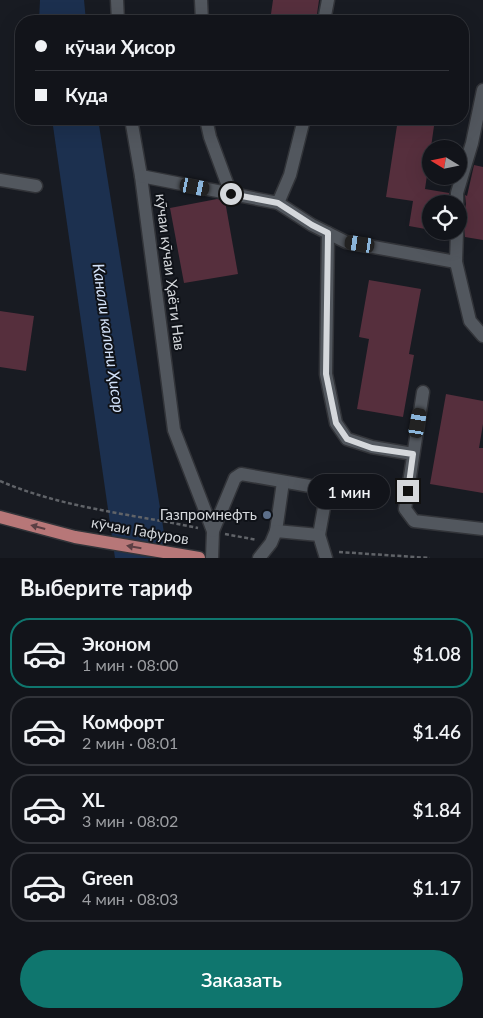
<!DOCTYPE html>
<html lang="ru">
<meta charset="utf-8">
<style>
body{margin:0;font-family:Lato,sans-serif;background:#1f2127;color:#f1f3f6;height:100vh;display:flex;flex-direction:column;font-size:19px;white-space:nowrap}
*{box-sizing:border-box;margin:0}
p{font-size:16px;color:#9c9ea2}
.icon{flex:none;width:28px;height:28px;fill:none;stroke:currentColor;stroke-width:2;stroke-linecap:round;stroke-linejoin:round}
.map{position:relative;height:558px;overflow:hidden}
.side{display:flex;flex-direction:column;background:#12141a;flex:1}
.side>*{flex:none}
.top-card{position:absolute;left:15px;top:15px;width:454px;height:110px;border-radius:20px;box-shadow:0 5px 20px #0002,0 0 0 1px #313339;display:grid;align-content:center;height:110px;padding:0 20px;background:#12141a}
.needle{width:32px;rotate:280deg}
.tools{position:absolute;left:422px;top:140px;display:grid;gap:10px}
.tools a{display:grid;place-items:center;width:45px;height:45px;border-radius:50%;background:#12141a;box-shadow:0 5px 20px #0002,0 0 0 1px #313339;font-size:25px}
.end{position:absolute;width:22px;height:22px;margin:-11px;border:6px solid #d5d8dc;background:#111;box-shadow:0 0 0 2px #111}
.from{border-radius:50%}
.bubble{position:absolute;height:35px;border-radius:18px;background:#12141a;box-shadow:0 5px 20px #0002,0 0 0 1px #313339;font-size:16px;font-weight:600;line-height:35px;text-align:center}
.car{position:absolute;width:15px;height:30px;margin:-15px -8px;border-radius:6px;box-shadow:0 0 4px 1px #0007;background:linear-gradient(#222 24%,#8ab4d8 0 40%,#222 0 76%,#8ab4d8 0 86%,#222 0)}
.top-card b{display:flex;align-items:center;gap:18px;height:48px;font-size:19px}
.top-card b+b{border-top:1px solid #313339}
.top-card i{width:12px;height:12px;background:#f1f3f6}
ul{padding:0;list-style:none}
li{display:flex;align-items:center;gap:15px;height:70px;margin:0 10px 8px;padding:0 10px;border:2px solid #313339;border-radius:20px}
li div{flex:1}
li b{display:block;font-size:19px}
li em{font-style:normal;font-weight:600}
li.active{border-color:#0f766e}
li>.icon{width:45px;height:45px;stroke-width:1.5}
h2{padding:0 20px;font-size:22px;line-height:60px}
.button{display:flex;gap:10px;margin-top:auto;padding:10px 20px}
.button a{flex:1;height:58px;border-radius:30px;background:#0f766e;color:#fff;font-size:20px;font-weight:600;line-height:58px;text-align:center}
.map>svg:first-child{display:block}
.water{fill:#1c304f}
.building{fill:#562f3d}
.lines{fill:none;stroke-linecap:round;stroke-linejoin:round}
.minor-casing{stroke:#323439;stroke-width:15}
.major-casing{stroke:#323439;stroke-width:15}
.path{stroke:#606368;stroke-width:2.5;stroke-dasharray:4 2.5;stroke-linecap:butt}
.minor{stroke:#52575e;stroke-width:12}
.major{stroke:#b77778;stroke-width:12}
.oneway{fill:#5b3f43}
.route{stroke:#d5d8dc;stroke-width:6}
.service-dot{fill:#5c6f8a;stroke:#0f1218;stroke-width:2}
.labels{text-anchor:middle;stroke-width:4;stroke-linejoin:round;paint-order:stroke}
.street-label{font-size:15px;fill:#d5d8dc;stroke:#0f1218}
.poi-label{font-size:15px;fill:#d5d8dc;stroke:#0f1218;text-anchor:end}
.water-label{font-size:16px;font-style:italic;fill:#d2e1f9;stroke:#0f1218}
</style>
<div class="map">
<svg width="483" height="558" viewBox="0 0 483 558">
<rect width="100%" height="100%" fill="#181b22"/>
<g class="water">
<polygon points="40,0 84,0 86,21 39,21"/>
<polygon points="52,119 98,119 168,558 115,558"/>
</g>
<g class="building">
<polygon points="273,0 319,0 316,21 270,21"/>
<polygon points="398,119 435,119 425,189 449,193 449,204 431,204 431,230 409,226 413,201 386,197"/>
<polygon points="474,165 483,167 483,240 465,237 464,228 462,225 466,204 465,195 467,196"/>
<polygon points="217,199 225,201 238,274 184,283 170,208"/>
<polygon points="369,280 421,289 409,354 414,355 403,417 357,409 369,339 359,337"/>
<polygon points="0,311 34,316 26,371 0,367"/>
<polygon points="446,394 483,401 483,424 479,448 483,448 483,493 430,484"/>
</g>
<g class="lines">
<g class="minor-casing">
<g id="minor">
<polyline points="117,0 118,21"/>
<polyline points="201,0 202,21"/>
<polyline points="324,21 328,0"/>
<polyline points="131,119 141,176 174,430 213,531 212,558"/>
<polyline points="206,119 210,137 231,194"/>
<polyline points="141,176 278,203 290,175 304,119"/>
<polyline points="0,180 36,186"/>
<polyline points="278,203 312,225 346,242 456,262 457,231"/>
<polyline points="457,204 457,193 472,143 483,90"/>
<polyline points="328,233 326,374 336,423 347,439 372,447 413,454"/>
<polyline points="456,262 470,321 483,336"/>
<polyline points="423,392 405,509 414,521 483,529"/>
<polyline points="213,531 235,478 241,474 321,488 326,496 319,535"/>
<polyline points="276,531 283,482"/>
<polyline points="259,558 271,543 276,531 319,535 326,558"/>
</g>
</g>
<g class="major-casing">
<polyline id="major" points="0,517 75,537 199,558"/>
</g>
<g class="path">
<path d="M0 481C63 508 131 514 198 528"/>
<polyline points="225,534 257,540"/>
<polyline points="339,552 430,558"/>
</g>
<use href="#minor" class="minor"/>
<use href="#major" class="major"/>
</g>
<defs><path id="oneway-solid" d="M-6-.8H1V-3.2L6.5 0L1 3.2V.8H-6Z" transform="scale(1.25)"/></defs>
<g class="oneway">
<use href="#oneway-solid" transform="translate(38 527) rotate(-165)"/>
<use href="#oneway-solid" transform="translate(134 547) rotate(-170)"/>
</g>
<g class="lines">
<polyline class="route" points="231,194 278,203 312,225 328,233 326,374 336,423 347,439 372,448 413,454 408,491"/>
</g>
<circle class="service-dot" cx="267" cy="515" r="5"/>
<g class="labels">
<g class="street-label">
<text transform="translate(170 272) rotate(83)" y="5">кӯчаи кӯчаи Ҳаёти Нав</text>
<text transform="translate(140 531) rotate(10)" y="5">кӯчаи Гафуров</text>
</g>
<g class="poi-label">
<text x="257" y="520">Газпромнефть</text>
</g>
<g class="water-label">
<text transform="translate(109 338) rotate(82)" y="6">Канали калони Ҳисор</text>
</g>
</g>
</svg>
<div class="tools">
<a><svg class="needle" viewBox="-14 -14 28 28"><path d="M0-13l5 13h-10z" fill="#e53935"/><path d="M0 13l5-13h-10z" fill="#9c9ea2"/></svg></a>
<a><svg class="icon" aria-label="locate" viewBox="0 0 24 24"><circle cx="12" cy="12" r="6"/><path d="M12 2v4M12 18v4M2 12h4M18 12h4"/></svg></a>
</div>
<i class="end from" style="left:231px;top:194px"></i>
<i class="end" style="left:408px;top:491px"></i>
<div class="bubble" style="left:308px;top:474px;width:82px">1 мин</div>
<i class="car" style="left:195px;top:187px;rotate:101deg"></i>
<i class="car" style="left:360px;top:244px;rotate:279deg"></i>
<i class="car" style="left:418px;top:423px;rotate:10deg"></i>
<div class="top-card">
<b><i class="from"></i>кӯчаи Ҳисор</b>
<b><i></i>Куда</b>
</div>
</div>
<section class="side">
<h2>Выберите тариф</h2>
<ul>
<li class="active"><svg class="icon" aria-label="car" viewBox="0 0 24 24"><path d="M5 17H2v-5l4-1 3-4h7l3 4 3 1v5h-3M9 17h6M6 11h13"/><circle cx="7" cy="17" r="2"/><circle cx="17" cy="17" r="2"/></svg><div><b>Эконом</b><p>1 мин · 08:00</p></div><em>$1.08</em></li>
<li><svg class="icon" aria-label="car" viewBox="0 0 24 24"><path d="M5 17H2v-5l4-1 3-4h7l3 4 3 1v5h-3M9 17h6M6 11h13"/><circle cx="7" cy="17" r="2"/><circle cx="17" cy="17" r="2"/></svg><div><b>Комфорт</b><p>2 мин · 08:01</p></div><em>$1.46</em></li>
<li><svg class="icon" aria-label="car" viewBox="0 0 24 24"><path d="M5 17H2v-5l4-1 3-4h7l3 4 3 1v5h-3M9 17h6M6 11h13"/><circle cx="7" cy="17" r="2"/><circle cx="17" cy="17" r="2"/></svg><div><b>XL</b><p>3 мин · 08:02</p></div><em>$1.84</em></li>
<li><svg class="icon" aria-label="car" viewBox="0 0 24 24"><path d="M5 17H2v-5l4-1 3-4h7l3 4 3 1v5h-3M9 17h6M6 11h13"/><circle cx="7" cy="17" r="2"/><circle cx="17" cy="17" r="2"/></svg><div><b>Green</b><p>4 мин · 08:03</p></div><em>$1.17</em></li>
</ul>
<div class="button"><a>Заказать</a></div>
</section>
